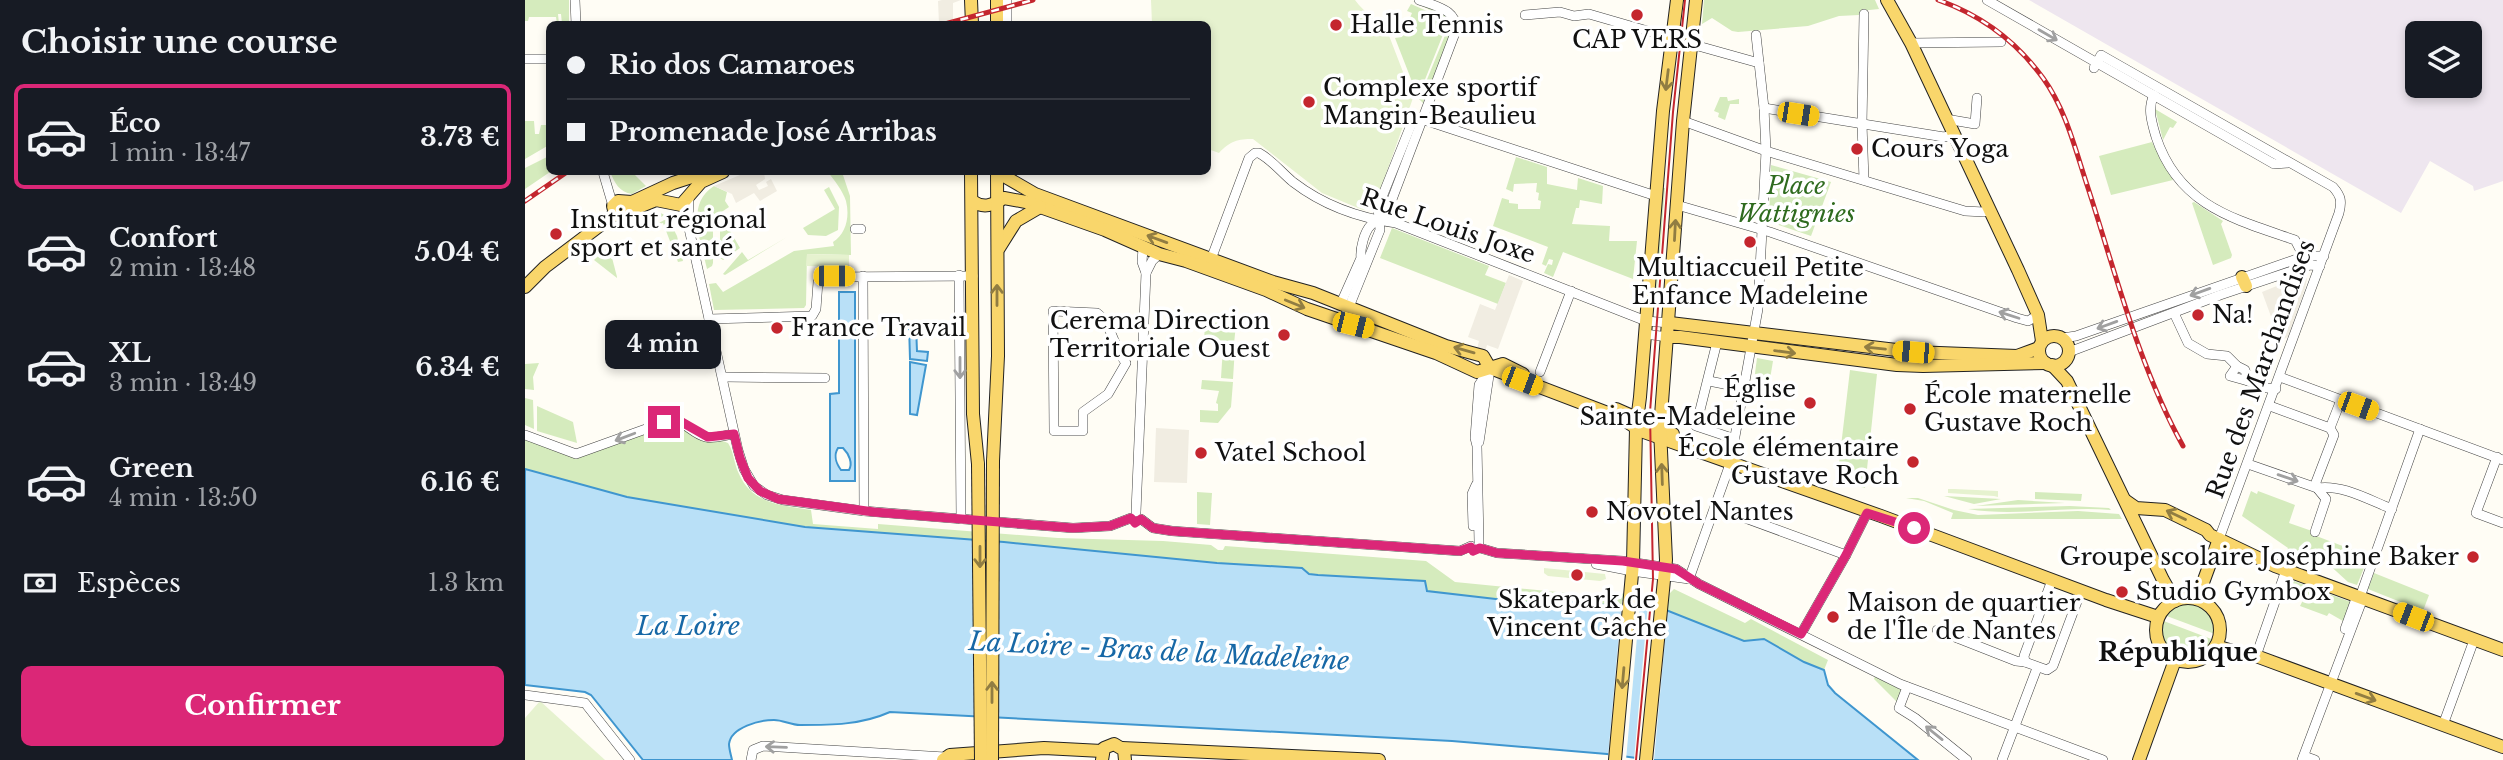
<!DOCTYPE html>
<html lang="fr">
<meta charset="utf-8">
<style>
body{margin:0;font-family:"Libre Baskerville",serif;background:#242831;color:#f1f3f6;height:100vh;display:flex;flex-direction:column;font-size:26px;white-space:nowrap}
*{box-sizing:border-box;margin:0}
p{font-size:23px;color:#9ea1a6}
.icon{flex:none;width:38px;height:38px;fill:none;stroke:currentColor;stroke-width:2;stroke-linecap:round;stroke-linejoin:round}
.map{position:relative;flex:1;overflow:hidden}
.panel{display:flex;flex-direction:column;background:#171b24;width:525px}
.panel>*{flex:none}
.guide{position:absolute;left:21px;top:21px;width:665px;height:154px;border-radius:10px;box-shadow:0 4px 10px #0003;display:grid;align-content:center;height:154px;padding:0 21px;background:#171b24}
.tools{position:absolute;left:1880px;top:21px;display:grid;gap:14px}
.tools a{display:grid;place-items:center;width:77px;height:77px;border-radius:10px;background:#171b24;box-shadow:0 4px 10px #0003;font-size:35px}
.end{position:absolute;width:32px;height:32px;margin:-16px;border:9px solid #db2777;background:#fff;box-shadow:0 0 0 4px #fff}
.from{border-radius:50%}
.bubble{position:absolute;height:49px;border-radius:10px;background:#171b24;box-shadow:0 4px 10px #0003;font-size:23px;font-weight:700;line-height:49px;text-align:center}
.car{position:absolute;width:21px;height:42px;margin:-21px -10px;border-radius:9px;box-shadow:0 0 5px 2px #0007;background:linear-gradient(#f5c518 24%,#345 0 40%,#f5c518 0 76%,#345 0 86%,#f5c518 0)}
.guide b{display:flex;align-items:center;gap:24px;height:66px;font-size:26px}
.guide b+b{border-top:2px solid #363941}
.guide i{width:18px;height:18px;background:#f1f3f6}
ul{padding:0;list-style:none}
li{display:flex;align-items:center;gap:21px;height:105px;margin:0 14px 10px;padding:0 7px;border:4px solid transparent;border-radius:10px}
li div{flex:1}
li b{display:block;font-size:26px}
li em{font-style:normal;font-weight:700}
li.current{border-color:#db2777}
li>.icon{width:63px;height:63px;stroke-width:1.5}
h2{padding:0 21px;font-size:32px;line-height:84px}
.pay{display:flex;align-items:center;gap:18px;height:77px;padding:0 21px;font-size:26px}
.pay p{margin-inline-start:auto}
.action{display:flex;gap:14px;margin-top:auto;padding:14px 21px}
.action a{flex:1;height:80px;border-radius:10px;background:#db2777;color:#fff;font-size:28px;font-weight:700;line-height:80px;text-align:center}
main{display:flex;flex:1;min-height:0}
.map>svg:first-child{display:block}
.industrial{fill:#eee6ef;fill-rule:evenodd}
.green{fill:#d5ebbd}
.pitch{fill:#e6f2cf}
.plaza{fill:#f1ede2}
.water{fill:#b9e0f7;stroke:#3f96cf;stroke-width:2;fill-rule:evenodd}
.pier{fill:#fffdf5}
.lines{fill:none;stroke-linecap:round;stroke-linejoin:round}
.minor-casing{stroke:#444;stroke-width:10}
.major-casing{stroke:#222;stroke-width:14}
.minor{stroke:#fff;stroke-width:9}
.major{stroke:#f9d66b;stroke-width:12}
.tram{stroke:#c4262e;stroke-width:2}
.rail-casing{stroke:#c4262e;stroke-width:5}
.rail{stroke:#fff;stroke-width:2.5;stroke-dasharray:8;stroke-linecap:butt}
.major-bridge-casing{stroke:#222;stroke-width:14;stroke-linecap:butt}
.major-bridge{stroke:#f9d66b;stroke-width:12}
.oneway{stroke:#a0a0a0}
.oneway2{stroke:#917d42}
.route{stroke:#db2777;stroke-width:9}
.poi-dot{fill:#c4262e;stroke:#fff;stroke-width:2.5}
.labels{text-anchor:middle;stroke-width:7;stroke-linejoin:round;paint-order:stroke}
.poi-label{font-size:24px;fill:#111;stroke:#fff;text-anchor:start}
.park-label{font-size:24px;font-style:italic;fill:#2f6b1f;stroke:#fff}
.street-label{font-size:24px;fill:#111;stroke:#fff}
.water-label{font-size:26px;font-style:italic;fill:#1768a6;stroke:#fff}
.neighbourhood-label{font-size:26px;font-weight:bold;fill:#111;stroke:#fff}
</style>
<main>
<section class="panel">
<h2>Choisir une course</h2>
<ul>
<li class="current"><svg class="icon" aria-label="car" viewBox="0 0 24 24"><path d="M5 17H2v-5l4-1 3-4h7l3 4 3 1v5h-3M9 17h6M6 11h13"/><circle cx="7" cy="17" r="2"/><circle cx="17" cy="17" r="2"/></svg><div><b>Éco</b><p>1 min · 13:47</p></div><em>3.73 €</em></li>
<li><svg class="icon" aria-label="car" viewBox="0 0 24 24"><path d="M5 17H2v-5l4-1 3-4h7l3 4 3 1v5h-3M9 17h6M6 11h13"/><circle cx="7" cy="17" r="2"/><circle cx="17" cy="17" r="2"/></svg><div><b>Confort</b><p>2 min · 13:48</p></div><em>5.04 €</em></li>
<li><svg class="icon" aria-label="car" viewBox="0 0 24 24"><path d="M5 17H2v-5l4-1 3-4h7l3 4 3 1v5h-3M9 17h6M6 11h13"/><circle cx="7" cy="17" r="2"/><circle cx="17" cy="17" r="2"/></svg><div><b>XL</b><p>3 min · 13:49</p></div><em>6.34 €</em></li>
<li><svg class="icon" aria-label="car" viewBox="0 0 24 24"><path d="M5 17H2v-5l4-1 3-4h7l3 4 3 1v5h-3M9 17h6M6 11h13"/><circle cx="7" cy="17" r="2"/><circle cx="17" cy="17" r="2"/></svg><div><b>Green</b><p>4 min · 13:50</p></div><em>6.16 €</em></li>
</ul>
<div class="pay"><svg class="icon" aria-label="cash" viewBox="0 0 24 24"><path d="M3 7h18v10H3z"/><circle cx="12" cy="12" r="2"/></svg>Espèces<p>1.3 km</p></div>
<div class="action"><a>Confirmer</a></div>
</section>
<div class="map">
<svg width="1978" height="760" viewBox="0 0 1978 760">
<rect width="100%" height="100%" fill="#fffdf5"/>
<path class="industrial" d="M1504 0H1978V181L1949 191 1948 186 1905 161 1876 213ZM1892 33H1944V86H1892Z"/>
<g class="green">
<polygon points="0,0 44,0 44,24 37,24 36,14 33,14 34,24 32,24 31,17 4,17 3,21 0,21"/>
<polygon points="1179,0 1350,0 1354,9 1335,11 1334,15 1314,16 1283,26 1213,32 1207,31 1187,18 1177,24"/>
<polygon points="887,1 921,14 925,18 928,30 898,103 894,99 921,33 913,14"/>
<polygon points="886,4 911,15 919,32 893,97 870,38 877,37 887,13 882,11"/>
<polygon points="1195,97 1202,97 1203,101 1214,99 1214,104 1205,104 1200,120 1193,117 1194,113 1189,111"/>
<polygon points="1630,109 1652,122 1648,128 1645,127 1638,140"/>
<polygon points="0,121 9,121 10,134 14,134 16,125 24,125 24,145 0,159"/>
<polygon points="1627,142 1648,180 1586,195 1574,156"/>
<polygon points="24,156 25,172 0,189 0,168"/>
<polygon points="991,157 1022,167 1022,184 1052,190 1053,178 1078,186 1077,204 1055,200 1054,208 1051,208 1047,224 1085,226 1084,241 1112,241 1108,279 1038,252 1028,277 1019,273 1023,264 1027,265 1028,260 1024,259 1021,266 1017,264 1023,247 968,226 977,198 984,200 984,203 993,204 993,209 1015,209 1016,201 1013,200 1014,193 1011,192 1012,183 989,184 988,192 981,189"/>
<polygon points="1246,165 1306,182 1286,236 1251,224 1244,218"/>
<path d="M85 172H107L121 186 107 194C94 192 90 183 85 172Z"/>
<path d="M303 172H317L325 196 326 255 282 254 281 305 279 308 189 310 184 284 191 283 198 292 269 251 309 246 308 242C321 234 325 217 321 201 318 191 309 180 303 172Z"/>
<path d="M189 186 202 192 200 201 204 207 195 213 197 217 188 224V263L187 266 182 269C176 242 160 204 189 186Z"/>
<polygon points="304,187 314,207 313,230 301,236 283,235 278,228 310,209 299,190"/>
<polygon points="1137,188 1140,188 1131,302 1129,301"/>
<polygon points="1669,202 1698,221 1696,224 1707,255 1706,258 1688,265 1667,203"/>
<polygon points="133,212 140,215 113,228 110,227 108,221 121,213"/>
<polygon points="143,218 152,236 158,261 153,262 138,223 132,224"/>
<polygon points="201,224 215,248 198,260 195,258 195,230"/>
<polygon points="867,228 964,266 960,275 981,283 973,304 855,258"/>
<polygon points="262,237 200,275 198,274 217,252 223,260"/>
<polygon points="84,246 92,277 92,278 69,260"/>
<polygon points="680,322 711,324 709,344 679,343"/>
<polygon points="698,347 710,347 708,379 696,378"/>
<polygon points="1232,358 1248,361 1245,379 1241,383 1229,381"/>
<polygon points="14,363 8,377 9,390 0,389 0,364"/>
<polygon points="1325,370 1352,374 1340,488 1322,484 1319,486 1318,482 1312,480"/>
<polygon points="677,380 708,382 706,407 693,423 675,422 675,410 693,411 693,404 691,403 694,391 676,389"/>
<polygon points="0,398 8,400 9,429 0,425"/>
<polygon points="12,406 48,422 52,443 12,431"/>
<path d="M149 423 203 443C209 452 209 464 214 474 227 504 257 505 286 510L288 524 353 529V524L533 538 638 541 686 545 693 550H698L700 546 901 561 930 582 1095 598 1098 593 1143 595 1149 589 1220 623 1226 619 1303 660 1299 670 1279 662 1239 639 1219 641 1141 610 1008 599 1005 603 901 591 899 581 793 575 784 574 777 568 692 563 479 542 280 527 97 496 0 469V438L38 454 55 457Z"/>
<polygon points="1726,491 1732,494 1733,491 1770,505 1764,523 1787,531 1786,534 1844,556 1832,585 1823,582 1800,561 1791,570 1759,558 1763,548 1717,516"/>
<polygon points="672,492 687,493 685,525 672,524"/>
<polygon points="1510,492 1557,494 1556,501 1510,499"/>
<polygon points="1419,496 1476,499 1449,504"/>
<polygon points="1381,498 1393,498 1429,510 1453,515 1553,511 1594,514 1597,519 1426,519 1428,513 1399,501"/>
<polygon points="1493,500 1540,503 1451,506"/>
<path d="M1545 506 1584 508 1586 510C1538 506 1490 517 1443 509Z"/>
<polygon points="1849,573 1904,595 1898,611 1843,589"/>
<polygon points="1769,581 1826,602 1818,621 1804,613 1802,616 1775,606 1780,596 1767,585"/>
<path d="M1656 603C1677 601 1690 614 1690 634L1639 615 1647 607Z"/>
<path d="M1636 620 1689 640C1673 675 1625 657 1636 620Z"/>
<polygon points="1350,676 1377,690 1372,702 1349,679"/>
</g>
<g class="pitch">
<path d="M626 0H830C840 13 850 21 866 27L863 33 888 98 850 205 838 210 797 193 728 139C713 139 705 141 694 153L683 149 682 24H627Z"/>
<polygon points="282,254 324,255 324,267 281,266"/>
<polygon points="1423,489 1429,489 1473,491 1473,497 1469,496 1423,493"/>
<polygon points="1019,568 1080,574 1081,579 1075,581 1023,576 1019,573"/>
<polygon points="15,701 80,760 0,760 0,718"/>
</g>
<g class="plaza">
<polygon points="417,0 436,0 428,3 428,24 414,24 413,1"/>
<polygon points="222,172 239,172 240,179 231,185 234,190 243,186 241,182 246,179 252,191 235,201 229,193 211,203 207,194 189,186"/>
<polygon points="984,275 998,281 973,349 962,345 960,352 952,349 954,341 943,337 955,304 970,310"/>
<polygon points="1779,275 1782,279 1780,289 1763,337 1755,341 1737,292"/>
<polygon points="631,428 664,430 662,483 629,482"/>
</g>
<g class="water">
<path d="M314 292H330V481H305V394L314 393ZM313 448H318C324 454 328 463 324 470H316C311 463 308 456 313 448Z"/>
<polygon points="384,324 391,326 392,351 403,352 402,361 385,359"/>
<polygon points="385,362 401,365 392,415 385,414"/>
<path d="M0 469 102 497 280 527 479 542 692 563 777 568 784 574 793 575 900 581 902 591 1005 603 1008 599 1141 610 1219 641 1239 639 1279 662 1299 670 1303 685 1310 693 1393 760H1126L1082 754 927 741 365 712C336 725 306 725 275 725 266 725 258 720 249 720 235 720 206 727 204 744 204 749 206 755 207 760H118L66 695 60 692 0 685Z"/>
</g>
<g class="pier">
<polygon points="1097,601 1115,603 1101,760 1083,757"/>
<polygon points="1123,604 1143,607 1129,760 1109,760"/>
</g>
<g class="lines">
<g class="minor-casing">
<g id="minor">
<polyline points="50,0 51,24"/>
<polyline points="1462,0 1749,164 1763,163"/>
<polyline points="1000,15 1035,12 1049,16 1064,14 1147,38"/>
<polyline points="482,24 482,0"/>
<polyline points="1386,43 1476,42"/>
<polyline points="1166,44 1234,63"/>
<polyline points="0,59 24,59"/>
<path d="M1569 68 1576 55 1808 187C1816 196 1817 201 1814 213L1694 539"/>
<path d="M1629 95C1622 109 1627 123 1631 137 1654 206 1709 219 1770 240L1779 257"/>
<polyline points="1239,108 1419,137 1428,135"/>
<polyline points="1421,119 1450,124 1452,98"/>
<polyline points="1158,121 1241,151 1440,211 1459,212 1464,209"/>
<polyline points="78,172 88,206"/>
<polyline points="1339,180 1337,124 1339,14"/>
<polyline points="164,197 163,224 213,450 219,469 229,486 242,495 258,500 339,511 548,528 585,526 606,518"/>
<polyline points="1152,205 1245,232 1492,318 1503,321 1513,315"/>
<polyline points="330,229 336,229"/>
<polyline points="618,248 617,262 621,273"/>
<path d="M685 262 724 158 730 153H734C747 160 756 172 768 182 798 205 834 218 871 223L1121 321 1145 323"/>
<polyline points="434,275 436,519"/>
<polyline points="338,276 339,511"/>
<path d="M816 303 836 258C835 249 839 232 846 225 851 220 857 217 863 210L930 33C935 10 910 6 894 0"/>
<path d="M528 311 572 313C586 323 589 348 601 363L583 394 558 412V431H529Z"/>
<polyline points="1649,313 1663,343 1682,354 1702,356 1712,366 1720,370 1723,381 1742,388 1751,389"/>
<polyline points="184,319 287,316 291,309 293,282 302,277 448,276"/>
<polyline points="818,322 855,230 853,207 888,120 893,118 1131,196"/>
<polyline points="1120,334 1143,337"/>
<polyline points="1537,338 1551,336 1769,260 1788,256 1799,256"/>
<polyline points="1192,342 1171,426 1210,439"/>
<polyline points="1544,352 1695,295 1785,265 1795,266"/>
<polyline points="1712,366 1705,376 1723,381"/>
<polyline points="1015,372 1046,291"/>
<polyline points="198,377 300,378"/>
<polyline points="1755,377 1978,460"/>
<polyline points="1184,381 1219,388"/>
<polyline points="1745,406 1805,428"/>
<path d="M0 435 51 454 146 420C161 421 167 434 181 437 190 439 200 435 209 434"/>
<polyline points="954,442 965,369"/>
<polyline points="1972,457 1951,513 1978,523"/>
<path d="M1723 464 1792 488C1817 484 1844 500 1867 509"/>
<polyline points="1190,507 1321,555"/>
<polyline points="611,512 621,273 627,261 634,254"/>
<polyline points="616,519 628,528 647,531 935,551 946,546"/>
<polyline points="948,526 947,494 951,485"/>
<polyline points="1790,532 1801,499 1792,488 1791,482 1809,435 1805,428 1816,400"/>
<polyline points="954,542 952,446 950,438 954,385 965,368"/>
<polyline points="955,548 972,553 1098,561 1151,569 1174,584 1375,684 1578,760"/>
<polyline points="1071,564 1107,571 1164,579"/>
<polyline points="1164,579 1205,464 1233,309 1241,151 1239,108 1231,35"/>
<polyline points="1527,580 1499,656 1500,662 1522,670 1528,666 1556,591"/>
<polyline points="1835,597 1895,429"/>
<polyline points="1820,629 1832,596"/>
<polyline points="1412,630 1491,661 1500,662"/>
<polyline points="1276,634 1321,555 1342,513"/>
<polyline points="1731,656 1761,570"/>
<polyline points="1382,687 1374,708 1390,718 1442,760"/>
<polyline points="0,695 60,703 105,760"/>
<polyline points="1918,725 1949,640"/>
<polyline points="1779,756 1790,760"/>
<polyline points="226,760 228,750 238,746 420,757"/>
<polyline points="1477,760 1512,668"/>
<polyline points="1777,760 1838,598"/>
</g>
</g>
<g class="major-casing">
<g id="major">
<polyline points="446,0 447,24"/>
<polyline points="472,0 472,24"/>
<polyline points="1362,0 1386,43 1493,270 1513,315 1517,341"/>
<polyline points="446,172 448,414 453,464"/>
<polyline points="472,172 510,194 748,282 788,293 921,346 958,356 965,368 978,364 998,374"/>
<path d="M447 201C459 209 468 205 479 198L501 202 580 230 634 254 661 261 741 290 782 309 911 353 952 372 965 368 1096 418 1116 431 1356 516 1581 600 1633 617"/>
<polyline points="90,214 98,217 104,211 131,200 156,205 176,182 198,172"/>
<polyline points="90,214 88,206 93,201 107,202 148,183 182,172"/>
<polyline points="474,248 491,221 515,207"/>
<polyline points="1717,277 1721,286"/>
<polyline points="0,287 20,267 90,214"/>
<polyline points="1145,323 1388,352 1492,356 1514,348"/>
<circle cx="1529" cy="351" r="15"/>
<polyline points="1143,337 1155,337 1372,365 1398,366 1521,363"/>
<polyline points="1527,365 1542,381 1638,580 1650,601"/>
<polyline points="1091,409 1148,434"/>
<polyline points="468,461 473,356 472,172"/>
<polyline points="1601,501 1611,508 1640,510 1681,530 1685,535 1750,566 1978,650"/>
<circle cx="1663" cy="630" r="32"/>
<polyline points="1672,599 1694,539"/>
<polyline points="1691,646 1723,656 1731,656 1978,747"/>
<polyline points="597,748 854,760"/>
<polyline points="418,760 425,755 519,748 577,751"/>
<polyline points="577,760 579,748 589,744 599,750 600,760"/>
<polyline points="1090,760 1108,563 1111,429 1115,397 1138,111 1152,0"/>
<polyline points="1121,760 1141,560 1135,429 1158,121 1171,0"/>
<polyline points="1614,760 1650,660"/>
</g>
</g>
<use href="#minor" class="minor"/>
<use href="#major" class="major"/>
<polyline class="tram" points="1111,760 1128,579 1125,412 1148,112 1160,0"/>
<g class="rail-casing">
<g id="rail">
<path d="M1413 0C1456 15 1491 41 1518 78 1542 111 1551 153 1564 191 1591 275 1615 369 1658 446"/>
<polyline points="420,24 508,0"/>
<polyline points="0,201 42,172"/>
</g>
</g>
<use href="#rail" class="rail"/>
<g class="major-bridge-casing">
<g id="major-bridge">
<polyline points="453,464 456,760"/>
<polyline points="467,760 468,461"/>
</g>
</g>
<use href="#major-bridge" class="major-bridge"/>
</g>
<defs><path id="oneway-shaft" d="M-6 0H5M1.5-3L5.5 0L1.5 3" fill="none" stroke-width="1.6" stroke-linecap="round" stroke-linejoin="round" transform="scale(1.75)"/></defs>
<g class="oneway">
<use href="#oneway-shaft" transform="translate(1523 35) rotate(30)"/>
<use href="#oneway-shaft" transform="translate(1675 292) rotate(160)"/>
<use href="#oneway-shaft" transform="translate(1484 315) rotate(-162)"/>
<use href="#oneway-shaft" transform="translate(1582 325) rotate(160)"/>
<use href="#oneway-shaft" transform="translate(435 368) rotate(90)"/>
<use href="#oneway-shaft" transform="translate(100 437) rotate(159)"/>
<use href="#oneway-shaft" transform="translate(1763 478) rotate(19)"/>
<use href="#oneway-shaft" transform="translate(1409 733) rotate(-141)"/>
<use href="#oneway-shaft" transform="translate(251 747) rotate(-178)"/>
</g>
<g class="oneway2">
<use href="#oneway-shaft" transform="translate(1142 80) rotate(97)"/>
<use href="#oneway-shaft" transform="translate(1150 230) rotate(-87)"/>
<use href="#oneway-shaft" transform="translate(632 239) rotate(-160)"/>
<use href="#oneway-shaft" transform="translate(472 295) rotate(-90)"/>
<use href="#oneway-shaft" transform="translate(770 304) rotate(22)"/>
<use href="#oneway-shaft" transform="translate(1350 348) rotate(-174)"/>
<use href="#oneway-shaft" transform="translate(939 350) rotate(-164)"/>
<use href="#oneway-shaft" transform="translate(1260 352) rotate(8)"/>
<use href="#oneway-shaft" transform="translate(1137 474) rotate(-92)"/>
<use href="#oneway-shaft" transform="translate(1651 515) rotate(-155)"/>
<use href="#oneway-shaft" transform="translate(455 557) rotate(90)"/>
<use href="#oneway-shaft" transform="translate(1098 678) rotate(95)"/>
<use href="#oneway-shaft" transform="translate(467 692) rotate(-90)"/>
<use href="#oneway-shaft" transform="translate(1841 697) rotate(20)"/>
</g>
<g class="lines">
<polyline class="route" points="139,422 155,421 183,437 209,434 215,458 223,478 235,491 253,499 349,512 548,528 585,526 606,518 610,523 616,519 628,528 647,531 935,551 946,547 948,551 955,548 972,553 1098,561 1151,569 1174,584 1276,634 1321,555 1342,513 1389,528"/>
</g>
<g class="poi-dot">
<circle cx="1112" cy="15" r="7"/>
<circle cx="811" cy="25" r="7"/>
<circle cx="784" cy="102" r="7"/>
<circle cx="1332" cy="149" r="7"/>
<circle cx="31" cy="234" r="7"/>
<circle cx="1225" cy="242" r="7"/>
<circle cx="1673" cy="315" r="7"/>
<circle cx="252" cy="328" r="7"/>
<circle cx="759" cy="335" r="7"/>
<circle cx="1285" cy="403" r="7"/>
<circle cx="1385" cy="409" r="7"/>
<circle cx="676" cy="453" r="7"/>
<circle cx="1388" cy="462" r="7"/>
<circle cx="1067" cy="512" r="7"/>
<circle cx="1948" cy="557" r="7"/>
<circle cx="1052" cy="575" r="7"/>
<circle cx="1597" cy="592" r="7"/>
<circle cx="1308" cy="617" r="7"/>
</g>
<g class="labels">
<g class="poi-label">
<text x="825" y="33">Halle Tennis</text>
<text x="1112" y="48" text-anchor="middle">CAP VERS</text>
<text x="798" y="96">Complexe sportif<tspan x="798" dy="28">Mangin-Beaulieu</tspan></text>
<text x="1346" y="157">Cours Yoga</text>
<text x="45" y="228">Institut régional<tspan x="45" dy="28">sport et santé</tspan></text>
<text x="1225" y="276" text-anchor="middle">Multiaccueil Petite<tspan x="1225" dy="28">Enfance Madeleine</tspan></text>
<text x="1687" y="323">Na!</text>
<text x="745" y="329" text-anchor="end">Cerema Direction<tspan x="745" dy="28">Territoriale Ouest</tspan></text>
<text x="266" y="336">France Travail</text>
<text x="1271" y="397" text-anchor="end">Église<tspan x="1271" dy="28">Sainte-Madeleine</tspan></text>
<text x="1399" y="403">École maternelle<tspan x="1399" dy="28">Gustave Roch</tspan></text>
<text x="1374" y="456" text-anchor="end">École élémentaire<tspan x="1374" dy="28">Gustave Roch</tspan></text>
<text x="690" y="461">Vatel School</text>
<text x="1081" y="520">Novotel Nantes</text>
<text x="1934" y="565" text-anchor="end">Groupe scolaire Joséphine Baker</text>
<text x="1611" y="600">Studio Gymbox</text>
<text x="1052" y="608" text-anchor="middle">Skatepark de<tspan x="1052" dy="28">Vincent Gâche</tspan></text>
<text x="1322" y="611">Maison de quartier<tspan x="1322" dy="28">de l'Île de Nantes</tspan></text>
</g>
<g class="park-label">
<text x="1271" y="194">Place<tspan x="1271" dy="28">Wattignies</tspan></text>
</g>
<g class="street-label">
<text transform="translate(923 226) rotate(19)" y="8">Rue Louis Joxe</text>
<text transform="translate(1736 369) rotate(-70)" y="8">Rue des Marchandises</text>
</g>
<g class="water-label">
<text x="163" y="635">La Loire</text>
<text transform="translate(634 651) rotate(3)" y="9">La Loire - Bras de la Madeleine</text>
</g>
<g class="neighbourhood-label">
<text x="1653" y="661">République</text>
</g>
</g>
</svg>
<div class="tools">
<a><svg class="icon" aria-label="layers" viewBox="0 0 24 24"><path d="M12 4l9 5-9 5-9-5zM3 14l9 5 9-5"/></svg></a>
</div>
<i class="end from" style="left:1389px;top:528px"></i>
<i class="end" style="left:139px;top:422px"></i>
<div class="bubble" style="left:80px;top:320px;width:116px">4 min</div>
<i class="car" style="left:1273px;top:114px;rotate:99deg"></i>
<i class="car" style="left:309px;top:276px;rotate:90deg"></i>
<i class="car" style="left:828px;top:325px;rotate:104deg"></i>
<i class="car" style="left:1388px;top:352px;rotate:275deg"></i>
<i class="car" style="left:997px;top:381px;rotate:111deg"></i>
<i class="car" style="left:1833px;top:406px;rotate:110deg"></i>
<i class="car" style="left:1888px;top:617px;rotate:291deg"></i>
<div class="guide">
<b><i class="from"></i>Rio dos Camaroes</b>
<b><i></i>Promenade José Arribas</b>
</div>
</div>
</main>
